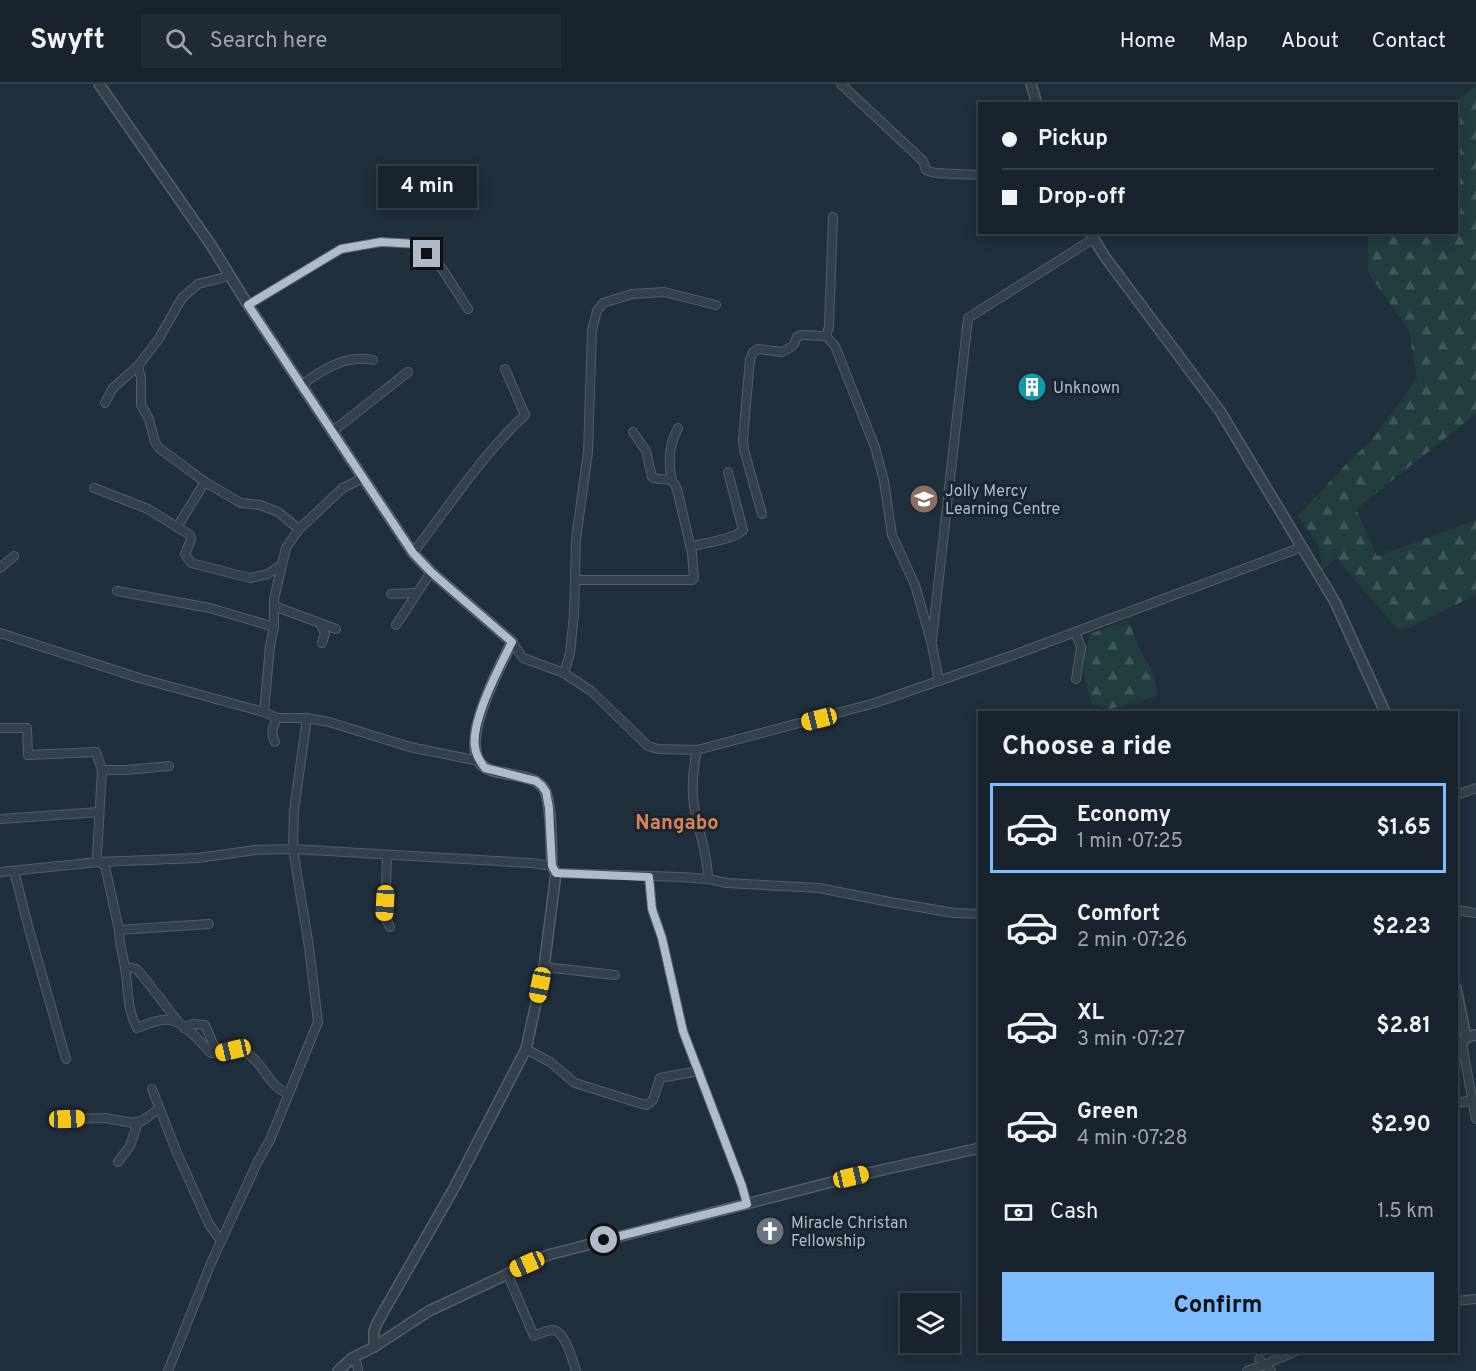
<!DOCTYPE html>
<meta charset="utf-8">
<style>
body{margin:0;font-family:Overpass,sans-serif;background:#212b35;color:#f1f3f6;height:100vh;display:flex;flex-direction:column;font-size:22px;white-space:nowrap}
*{box-sizing:border-box;margin:0}
p{font-size:20px;color:#9fa4aa}
.icon{flex:none;width:33px;height:33px;fill:none;stroke:currentColor;stroke-width:2;stroke-linecap:round;stroke-linejoin:round}
.map{position:relative;flex:1;overflow:hidden}
.sheet{position:absolute;left:978px;top:627px;width:480px;height:642px;display:flex;flex-direction:column;background:#18232d;border-radius:0px;box-shadow:0 3px 15px #0003,0 0 0 2px #364049}
.sheet>*{flex:none}
.top-card{position:absolute;left:978px;top:18px;width:480px;height:132px;border-radius:0px;box-shadow:0 3px 15px #0003,0 0 0 2px #364049;display:grid;align-content:center;height:132px;padding:0 24px;background:#18232d}
.controls{position:absolute;left:900px;top:1209px;display:grid;gap:12px}
.controls a{display:grid;place-items:center;width:60px;height:60px;border-radius:0px;background:#18232d;box-shadow:0 3px 15px #0003,0 0 0 2px #364049;font-size:30px}
.end{position:absolute;width:27px;height:27px;margin:-14px;border:8px solid #afbbc8;background:#111;box-shadow:0 0 0 3px #111}
.from{border-radius:50%}
.bubble{position:absolute;height:42px;border-radius:0px;background:#18232d;box-shadow:0 3px 15px #0003,0 0 0 2px #364049;font-size:20px;font-weight:700;line-height:42px;text-align:center}
.car{position:absolute;width:18px;height:36px;margin:-18px -9px;border-radius:8px;box-shadow:0 0 4px 2px #0007;background:linear-gradient(#f5c518 24%,#345 0 40%,#f5c518 0 76%,#345 0 86%,#f5c518 0)}
.top-card b{display:flex;align-items:center;gap:21px;height:57px;font-size:22px}
.top-card b+b{border-top:2px solid #364049}
.top-card i{width:15px;height:15px;background:#f1f3f6}
ul{padding:0;list-style:none}
li{display:flex;align-items:center;gap:18px;height:90px;margin:0 12px 9px;padding:0 12px;border:3px solid transparent;border-radius:0px}
li div{flex:1}
li b{display:block;font-size:22px}
li em{font-style:normal;font-weight:700}
li.active{border-color:#7dbdff}
li>.icon{width:54px;height:54px;stroke-width:1.5}
h2{padding:0 24px;font-size:27px;line-height:72px}
.pay{display:flex;align-items:center;gap:15px;height:66px;padding:0 24px;font-size:22px}
.pay p{margin-inline-start:auto}
.action{display:flex;gap:12px;margin-top:auto;padding:12px 24px}
.action a{flex:1;height:69px;border-radius:0px;background:#7dbdff;color:#111;font-size:24px;font-weight:700;line-height:69px;text-align:center}
header{display:flex;align-items:center;gap:36px;box-sizing:border-box;height:84px;padding:0 30px;background:#18232d;border-bottom:2px solid #364049}
header strong{font-size:28px}
nav{display:flex;gap:33px;margin-inline-start:auto;font-size:21px}
.search{width:420px;height:54px;background:#212b35;display:flex;align-items:center;gap:15px;box-sizing:border-box;padding:0 21px;border-radius:0px;color:#9fa4aa;font-size:22px}
.map>svg:first-child{display:block}
.forest{fill:url(#forest-firs)}
.lines{fill:none;stroke-linecap:round;stroke-linejoin:round}
.minor-casing{stroke:#525e6a;stroke-width:10}
.tertiary-casing{stroke:#525e6a;stroke-width:12}
.minor{stroke:#34414c;stroke-width:8}
.tertiary{stroke:#34414c;stroke-width:9}
.route{stroke:#afbbc8;stroke-width:8}
.labels{text-anchor:middle;stroke-width:6;stroke-linejoin:round;paint-order:stroke}
.poi-label{font-size:16px;fill:#afbbc8;stroke:#192631;text-anchor:start}
.quarter-label{font-size:20px;font-weight:bold;fill:#dc8256;stroke:#192631}
</style>
<header>
<strong>Swyft</strong>
<div class="search"><svg class="icon" aria-label="search" viewBox="0 0 24 24"><circle cx="10" cy="10" r="6"/><path d="M15 15l6 6"/></svg>Search here</div>
<nav><a>Home</a><a>Map</a><a>About</a><a>Contact</a></nav>
</header>
<div class="map">
<svg width="1476" height="1287" viewBox="0 0 1476 1287">
<defs>
<pattern id="forest-firs" width="22" height="20" patternUnits="userSpaceOnUse" patternTransform="scale(1.5)"><rect width="22" height="20" fill="#223d3d"/><path d="M5 1l3.5 6h-7zM16 11l3.5 6h-7z" fill="#405758"/></pattern>
</defs>
<rect width="100%" height="100%" fill="#202f3c"/>
<g class="forest">
<polygon points="1476,1 1476,330 1356,425 1377,472 1476,436 1476,511 1400,548 1336,474 1322,487 1319,461 1298,432 1348,378 1371,357 1417,294 1409,247 1368,188 1368,149 1456,148 1455,19"/>
<path d="M1128 536 1141 568 1153 588 1158 611 1141 618 1110 625 1092 620C1082 589 1081 581 1090 550Z"/>
</g>
<g class="lines">
<g class="minor-casing">
<g id="minor">
<polyline points="841,0 923,77 926,86 935,89 980,91"/>
<polyline points="833,133 829,243 826,252 835,262 875,363 884,397 892,451 915,501 932,561 939,597"/>
<polyline points="229,192 198,200 182,214 158,256 138,282 141,294 141,321 149,335 155,358 159,364 205,398 241,419 260,421 278,428 299,445"/>
<polyline points="248,221 341,165 381,158 419,160 443,186 468,225"/>
<polyline points="794,260 797,253 801,251 826,252"/>
<path d="M302 301C322 285 347 270 373 276"/>
<polyline points="105,319 113,304 138,282"/>
<polyline points="333,347 408,288"/>
<path d="M672 397C668 380 669 360 678 344"/>
<polyline points="94,404 148,425 190,451 191,456 185,470 191,479 250,494 268,490 281,481"/>
<polyline points="762,430 744,366 743,355 750,275 753,268 758,265 782,268 791,263"/>
<polyline points="177,443 205,398"/>
<path d="M690 463C704 459 735 455 743 446L728 388"/>
<path d="M413 469C449 422 482 371 525 331L505 285"/>
<polyline points="0,484 14,472"/>
<path d="M576 496H692L694 494 692 469 677 405C670 389 664 399 652 393L646 367 633 348"/>
<polyline points="117,507 210,524 274,543"/>
<polyline points="391,510 416,509"/>
<polyline points="274,522 336,545"/>
<polyline points="321,541 325,550 322,559"/>
<polyline points="396,541 431,488"/>
<polyline points="1075,548 1081,563 1076,595"/>
<polyline points="0,549 139,594 264,628 277,634 307,634 329,638 410,663 479,677"/>
<polyline points="932,556 968,234 1093,155"/>
<polyline points="512,558 523,574 564,589 591,607 648,662 658,665 697,666 875,619 1019,569 1302,463"/>
<polyline points="564,589 570,569 574,531 576,455 588,368 592,246 597,227 603,219 632,210 664,208 716,221"/>
<polyline points="264,628 270,562 274,543 274,515 286,464 299,445 343,404 363,394"/>
<polyline points="0,644 27,644 28,671 96,668 102,686 97,772 99,778 105,782 119,846 209,840"/>
<path d="M275 658C270 649 273 643 277 634"/>
<path d="M697 666C693 685 691 702 694 722 698 746 708 770 708 795"/>
<polyline points="102,686 126,686 169,682"/>
<polyline points="1456,711 1476,704"/>
<polyline points="0,735 99,728"/>
<polyline points="387,771 385,833 390,843"/>
<polyline points="14,787 30,849 66,975"/>
<polyline points="0,788 99,778 198,774 255,766 293,765 531,779 552,782"/>
<polyline points="556,789 681,793 708,795 727,799 819,804 890,818 954,829 980,830"/>
<polyline points="649,793 652,825 662,854 683,947 742,1102 747,1120"/>
<polyline points="1456,826 1476,829"/>
<path d="M119 846C119 859 123 871 125 884 129 906 126 923 137 944 146 940 160 934 170 936 186 939 200 958 211 969 222 970 231 964 241 967 262 973 267 1002 287 1009"/>
<polyline points="125,883 136,885 142,891 179,939"/>
<polyline points="544,883 615,891"/>
<polyline points="184,944 193,940 205,941 217,969"/>
<polyline points="1462,960 1476,1035"/>
<polyline points="526,965 550,978 575,999 642,1020 647,1021 653,1016 660,994 699,987"/>
<polyline points="152,1005 177,1069 209,1140 221,1157"/>
<polyline points="1456,1019 1474,1016"/>
<polyline points="67,1035 105,1034 133,1039 142,1037 159,1025"/>
<polyline points="118,1078 130,1062 138,1038"/>
<path d="M507 1189 534 1252C539 1250 547 1246 553 1246 565 1247 573 1277 576 1287"/>
<polyline points="1456,1217 1476,1215"/>
<polyline points="352,1274 357,1280 358,1287"/>
<polyline points="1259,1275 1264,1281 1294,1268"/>
<polyline points="168,1287 211,1179 258,1077 270,1056 318,938 309,863 293,765 294,726 307,634"/>
<polyline points="1247,1287 1264,1281 1271,1287"/>
</g>
</g>
<g class="tertiary-casing">
<g id="tertiary">
<path d="M99 0 211 161 248 221 413 469 431 488 512 558C501 581 454 665 486 684 491 687 498 688 503 689 517 692 537 693 544 705 552 718 551 765 552 782L556 789 544 883 526 965 453 1106 377 1239 374 1247V1263L352 1274 338 1287"/>
<polyline points="1031,0 1037,20"/>
<polyline points="1090,148 1105,173 1220,327 1335,518 1385,628"/>
<polyline points="1456,904 1466,953"/>
<polyline points="1456,961 1462,960 1466,953 1476,951"/>
<polyline points="374,1263 429,1227 548,1171 851,1093 980,1064"/>
</g>
</g>
<use href="#minor" class="minor"/>
<use href="#tertiary" class="tertiary"/>
</g>
<g class="lines">
<path class="route" d="M427 170 417 160 381 158 341 165 248 221 413 469 431 488 512 558C500 582 471 636 475 663 476 671 480 678 485 684L536 697 542 702 546 708 549 724 552 782 556 789 649 793 652 825 662 854 683 947 742 1102 747 1120 604 1156"/>
</g>
<defs>
<g id="building-disc" transform="scale(1.5)"><circle r="9.5" fill="#0f9aa8" stroke="#192631"/><path d="M-4-6H4V6H1V3H-1V6H-4ZM-2.5-4.3h1.7v1.8h-1.7ZM.8-4.3h1.7v1.8H.8ZM-2.5-1h1.7V.8h-1.7ZM.8-1h1.7V.8H.8Z" fill="#fff"/></g>
<g id="school-disc" transform="scale(1.5)"><circle r="9.5" fill="#8d6e63" stroke="#192631"/><path d="M0-5L7-2L0 1L-7-2ZM-4 1L0 2.5L4 1V4Q0 6-4 4Z" fill="#fff"/></g>
<g id="church-disc" transform="scale(1.5)"><circle r="9.5" fill="#6b7280" stroke="#192631"/><path d="M-1.2-6h2.4v3.5h3.3v2.4h-3.3V6h-2.4V-.1h-3.3v-2.4h3.3Z" fill="#fff"/></g>
</defs>
<g fill-rule="evenodd">
<use href="#building-disc" x="1032" y="303"/>
<use href="#school-disc" x="924" y="415"/>
<use href="#church-disc" x="770" y="1147"/>
</g>
<g class="labels">
<g class="poi-label">
<text x="1053" y="309">Unknown</text>
<text x="945" y="412">Jolly Mercy<tspan x="945" dy="18">Learning Centre</tspan></text>
<text x="791" y="1144">Miracle Christan<tspan x="791" dy="18">Fellowship</tspan></text>
</g>
<g class="quarter-label">
<text x="677" y="745">Nangabo</text>
</g>
</g>
</svg>
<div class="controls">
<a><svg class="icon" aria-label="layers" viewBox="0 0 24 24"><path d="M12 4l9 5-9 5-9-5zM3 14l9 5 9-5"/></svg></a>
</div>
<i class="end from" style="left:604px;top:1156px"></i>
<i class="end" style="left:427px;top:170px"></i>
<div class="bubble" style="left:378px;top:82px;width:99px">4 min</div>
<i class="car" style="left:819px;top:635px;rotate:256deg"></i>
<i class="car" style="left:385px;top:819px;rotate:183deg"></i>
<i class="car" style="left:540px;top:901px;rotate:191deg"></i>
<i class="car" style="left:233px;top:966px;rotate:257deg"></i>
<i class="car" style="left:67px;top:1035px;rotate:88deg"></i>
<i class="car" style="left:851px;top:1093px;rotate:77deg"></i>
<i class="car" style="left:527px;top:1180px;rotate:246deg"></i>
<div class="top-card">
<b><i class="from"></i>Pickup</b>
<b><i></i>Drop-off</b>
</div>
<section class="sheet">
<h2>Choose a ride</h2>
<ul>
<li class="active"><svg class="icon" aria-label="car" viewBox="0 0 24 24"><path d="M5 17H2v-5l4-1 3-4h7l3 4 3 1v5h-3M9 17h6M6 11h13"/><circle cx="7" cy="17" r="2"/><circle cx="17" cy="17" r="2"/></svg><div><b>Economy</b><p>1 min · 07:25</p></div><em>$1.65</em></li>
<li><svg class="icon" aria-label="car" viewBox="0 0 24 24"><path d="M5 17H2v-5l4-1 3-4h7l3 4 3 1v5h-3M9 17h6M6 11h13"/><circle cx="7" cy="17" r="2"/><circle cx="17" cy="17" r="2"/></svg><div><b>Comfort</b><p>2 min · 07:26</p></div><em>$2.23</em></li>
<li><svg class="icon" aria-label="car" viewBox="0 0 24 24"><path d="M5 17H2v-5l4-1 3-4h7l3 4 3 1v5h-3M9 17h6M6 11h13"/><circle cx="7" cy="17" r="2"/><circle cx="17" cy="17" r="2"/></svg><div><b>XL</b><p>3 min · 07:27</p></div><em>$2.81</em></li>
<li><svg class="icon" aria-label="car" viewBox="0 0 24 24"><path d="M5 17H2v-5l4-1 3-4h7l3 4 3 1v5h-3M9 17h6M6 11h13"/><circle cx="7" cy="17" r="2"/><circle cx="17" cy="17" r="2"/></svg><div><b>Green</b><p>4 min · 07:28</p></div><em>$2.90</em></li>
</ul>
<div class="pay"><svg class="icon" aria-label="cash" viewBox="0 0 24 24"><path d="M3 7h18v10H3z"/><circle cx="12" cy="12" r="2"/></svg>Cash<p>1.5 km</p></div>
<div class="action"><a>Confirm</a></div>
</section>
</div>
